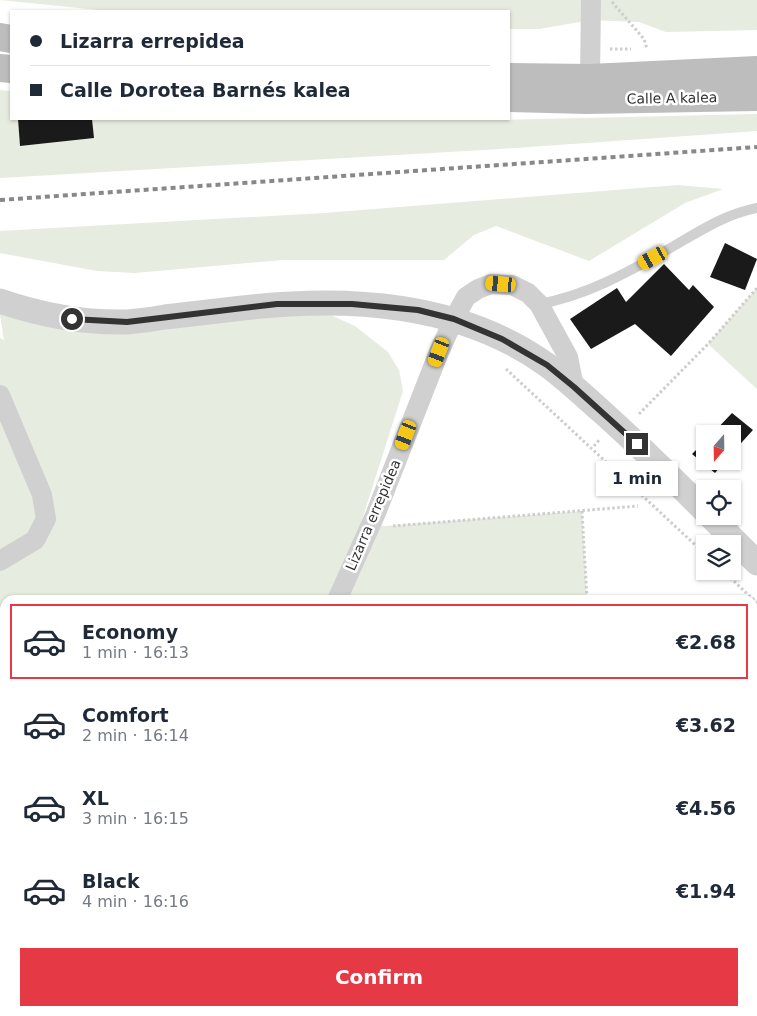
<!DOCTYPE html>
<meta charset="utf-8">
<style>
body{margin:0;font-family:"DejaVu Sans",sans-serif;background:#f2f2f3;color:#1f2937;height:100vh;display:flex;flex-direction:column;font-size:19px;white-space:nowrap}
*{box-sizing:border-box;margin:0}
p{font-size:16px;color:#747a83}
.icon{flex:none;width:28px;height:28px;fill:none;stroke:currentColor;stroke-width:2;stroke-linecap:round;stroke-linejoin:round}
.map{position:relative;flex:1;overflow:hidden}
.sheet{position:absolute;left:0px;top:595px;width:758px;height:421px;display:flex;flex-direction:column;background:#fff;border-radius:15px 15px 0 0;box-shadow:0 1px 4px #0004}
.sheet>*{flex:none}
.banner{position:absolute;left:10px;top:10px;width:500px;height:110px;border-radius:0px;box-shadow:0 1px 4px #0004;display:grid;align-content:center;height:110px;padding:0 20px;background:#fff}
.needle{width:32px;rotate:200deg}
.buttons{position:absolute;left:696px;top:425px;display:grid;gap:10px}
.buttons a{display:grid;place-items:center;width:45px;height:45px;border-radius:0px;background:#fff;box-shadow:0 1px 4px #0004;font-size:25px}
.end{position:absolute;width:22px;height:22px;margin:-11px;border:6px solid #333;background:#fff;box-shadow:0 0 0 2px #fff}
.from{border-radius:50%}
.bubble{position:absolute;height:35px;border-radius:0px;background:#fff;box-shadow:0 1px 4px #0004;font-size:16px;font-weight:700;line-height:35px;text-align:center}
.car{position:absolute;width:15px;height:30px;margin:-15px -8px;border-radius:6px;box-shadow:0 0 4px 1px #0007;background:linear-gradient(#f5c518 24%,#345 0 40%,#f5c518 0 76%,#345 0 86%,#f5c518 0)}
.banner b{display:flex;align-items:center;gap:18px;height:48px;font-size:19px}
.banner b+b{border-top:1px solid #e0e1e3}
.banner i{width:12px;height:12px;background:#1f2937}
ul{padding:9px 0 0;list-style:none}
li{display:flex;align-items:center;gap:15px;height:75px;margin:0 10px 8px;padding:0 10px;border:2px solid transparent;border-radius:0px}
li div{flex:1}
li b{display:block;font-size:19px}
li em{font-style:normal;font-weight:700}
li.active{border-color:#e63946}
li>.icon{width:45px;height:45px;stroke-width:1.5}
.button{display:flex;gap:10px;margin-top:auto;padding:10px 20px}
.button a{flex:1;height:58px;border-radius:0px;background:#e63946;color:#fff;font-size:20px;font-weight:700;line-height:58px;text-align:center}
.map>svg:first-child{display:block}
.green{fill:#e6ecdf}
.building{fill:#1a1a1a}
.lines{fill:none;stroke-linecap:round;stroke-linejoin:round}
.path{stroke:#cdcdcd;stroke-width:3;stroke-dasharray:2.5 2.5;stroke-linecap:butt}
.service{stroke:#d0d0d0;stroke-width:10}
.minor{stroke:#d0d0d0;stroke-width:20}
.tertiary{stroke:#d0d0d0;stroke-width:25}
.secondary{stroke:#bdbdbd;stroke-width:28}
.rail{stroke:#888;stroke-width:4;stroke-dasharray:5 4;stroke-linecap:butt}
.route{stroke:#333;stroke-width:6}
.labels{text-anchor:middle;stroke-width:5;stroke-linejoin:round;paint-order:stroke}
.street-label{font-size:14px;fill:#333;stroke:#fff}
</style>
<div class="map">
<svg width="757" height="1016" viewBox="0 0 757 1016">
<rect width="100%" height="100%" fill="#fff"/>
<g class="green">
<polygon points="0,0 757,0 757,30 666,32 639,22 591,20 539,29 509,29 509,11 108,11"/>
<polygon points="0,90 11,91 11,119 18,119 20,146 94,138 92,119 500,120 757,114 757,131 501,149 0,178"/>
<polygon points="678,185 723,189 685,203 589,261 496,226 474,235 444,260 283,260 135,273 97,271 0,253 0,231 324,213"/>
<polygon points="757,288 757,389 708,344"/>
<polygon points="0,300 127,322 304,303 355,326 388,352 399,370 403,391 361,523 385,526 582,511 587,600 5,600 5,980 0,983 0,338 4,340 0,315"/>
</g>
<g class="building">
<polygon points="18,119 92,119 94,138 20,146"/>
<polygon points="725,243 757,259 745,290 710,277"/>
<polygon points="664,264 689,290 693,285 714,307 671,356 635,324 591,349 570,319 617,288 626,302"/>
<polygon points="732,413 753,430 732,453 732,434 712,434"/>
<polygon points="705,441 705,461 725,461 715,473 692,454"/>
</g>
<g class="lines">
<g class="path">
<polyline points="612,2 644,39 647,49"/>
<polyline points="610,49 631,49"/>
<polyline points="506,369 705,554"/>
<polyline points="639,414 708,344 757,288"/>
<polyline points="594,446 600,439"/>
<polyline points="582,511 587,600"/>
<polyline points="393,526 638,506"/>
<polyline points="723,571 757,603"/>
<polyline points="267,600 279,597 293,600"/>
<polyline points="0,659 5,657"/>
</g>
<g class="service">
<path d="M539 304C585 296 627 273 667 250 697 233 722 215 757 208"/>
<polyline points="254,1011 263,1016"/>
<polyline points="298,1016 300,1011"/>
</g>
<g class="minor">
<polyline points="590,78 591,0"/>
<polyline points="0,395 42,495 46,519 35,540 0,561"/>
<polyline points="337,600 376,513 439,352 454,319 466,297 478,289 491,284 512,285 528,293 539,304 568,357 574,387"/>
<polyline points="0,950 5,946"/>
</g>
<g class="tertiary">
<path d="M0 301C41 315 83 323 127 322 139 321 153 319 165 317 191 314 217 311 243 308 347 296 459 302 547 365 566 379 583 395 601 411 637 443 671 477 705 511"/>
<polyline points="710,516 757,563"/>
</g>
<g class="secondary">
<polyline points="0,37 11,39"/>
<polyline points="0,68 11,69"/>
<polyline points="509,77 590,78 757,70"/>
<polyline points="509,98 587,100 757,97"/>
</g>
<polyline class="rail" points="0,200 757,147"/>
</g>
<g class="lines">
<polyline class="route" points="72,319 127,322 277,304 352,304 418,310 454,319 502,339 547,365 574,387 637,444"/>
</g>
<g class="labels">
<g class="street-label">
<text transform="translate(672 98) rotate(-1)" y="5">Calle A kalea</text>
<text transform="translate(373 515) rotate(-67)" y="5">Lizarra errepidea</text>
</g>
</g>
</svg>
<div class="buttons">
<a><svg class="needle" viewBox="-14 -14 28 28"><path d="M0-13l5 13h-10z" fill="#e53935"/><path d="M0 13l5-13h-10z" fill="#747a83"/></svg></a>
<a><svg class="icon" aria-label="locate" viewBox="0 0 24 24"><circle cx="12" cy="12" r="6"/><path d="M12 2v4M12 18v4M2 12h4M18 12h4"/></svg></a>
<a><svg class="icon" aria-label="layers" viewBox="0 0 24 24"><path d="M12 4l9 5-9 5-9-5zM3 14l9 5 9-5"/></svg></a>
</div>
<i class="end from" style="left:72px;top:319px"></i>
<i class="end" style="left:637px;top:444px"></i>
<div class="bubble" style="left:596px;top:461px;width:82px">1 min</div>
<i class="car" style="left:653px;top:258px;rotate:241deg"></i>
<i class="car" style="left:501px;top:284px;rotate:275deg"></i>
<i class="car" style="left:439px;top:352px;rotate:201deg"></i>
<i class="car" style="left:406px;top:435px;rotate:201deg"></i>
<div class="banner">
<b><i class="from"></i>Lizarra errepidea</b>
<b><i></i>Calle Dorotea Barnés kalea</b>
</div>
<section class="sheet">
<ul>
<li class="active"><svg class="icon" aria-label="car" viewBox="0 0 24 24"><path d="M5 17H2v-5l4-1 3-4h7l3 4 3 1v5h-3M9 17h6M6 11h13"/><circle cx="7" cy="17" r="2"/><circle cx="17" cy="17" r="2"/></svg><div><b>Economy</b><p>1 min · 16:13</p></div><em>€2.68</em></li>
<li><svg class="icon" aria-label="car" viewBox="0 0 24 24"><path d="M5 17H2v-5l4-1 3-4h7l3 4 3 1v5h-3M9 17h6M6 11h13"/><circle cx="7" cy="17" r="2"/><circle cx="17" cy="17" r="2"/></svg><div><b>Comfort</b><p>2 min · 16:14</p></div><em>€3.62</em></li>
<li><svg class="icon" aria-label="car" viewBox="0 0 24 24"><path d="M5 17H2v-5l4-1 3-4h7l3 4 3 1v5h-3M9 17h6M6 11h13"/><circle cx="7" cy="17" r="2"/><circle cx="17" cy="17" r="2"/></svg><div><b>XL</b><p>3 min · 16:15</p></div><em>€4.56</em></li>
<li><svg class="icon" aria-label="car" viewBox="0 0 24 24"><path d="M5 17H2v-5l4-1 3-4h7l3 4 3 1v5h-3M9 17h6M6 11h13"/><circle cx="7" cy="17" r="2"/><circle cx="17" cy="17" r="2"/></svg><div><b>Black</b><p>4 min · 16:16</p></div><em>€1.94</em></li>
</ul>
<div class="button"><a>Confirm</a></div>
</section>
</div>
